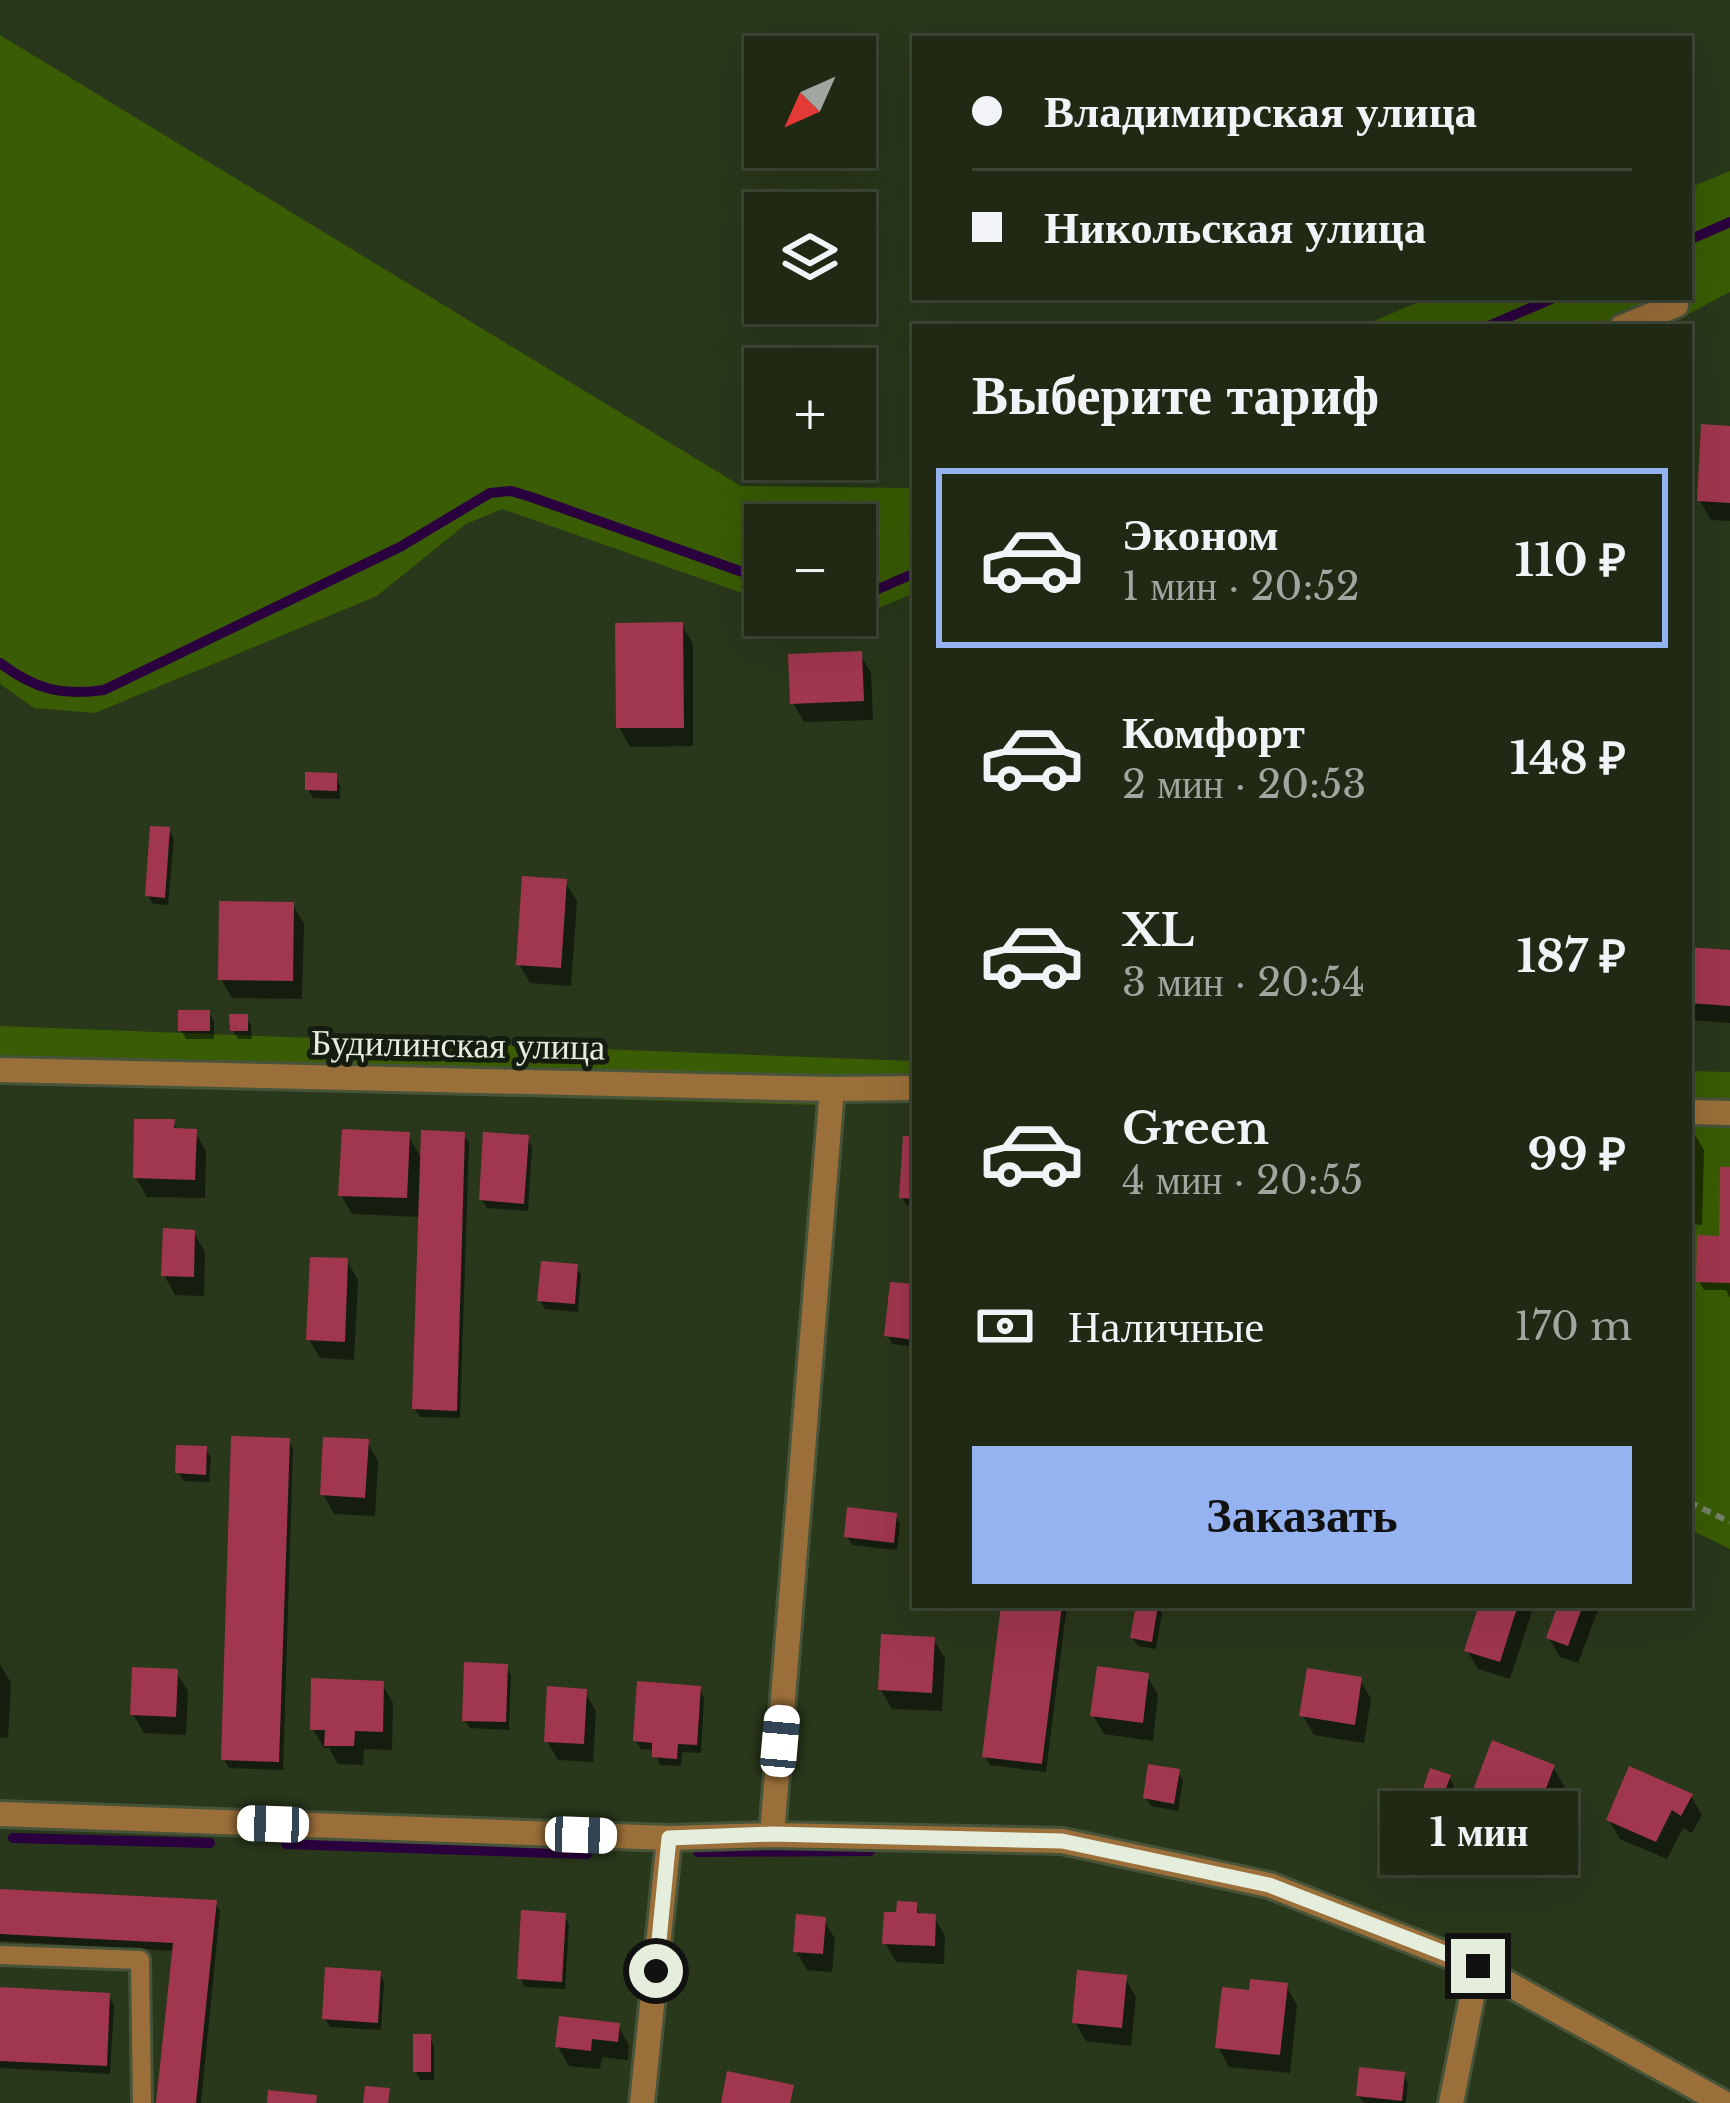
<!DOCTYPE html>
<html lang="ru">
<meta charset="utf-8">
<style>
body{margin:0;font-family:"Libre Baskerville",serif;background:#27311d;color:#f1f3f6;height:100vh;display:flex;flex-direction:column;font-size:45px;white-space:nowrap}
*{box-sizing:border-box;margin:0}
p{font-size:39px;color:#a1a6a0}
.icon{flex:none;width:66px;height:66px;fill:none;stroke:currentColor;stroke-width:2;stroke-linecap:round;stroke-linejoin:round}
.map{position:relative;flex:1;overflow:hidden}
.drawer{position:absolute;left:912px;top:324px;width:780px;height:1284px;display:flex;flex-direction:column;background:#1f2914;border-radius:0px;box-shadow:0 12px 48px #0002,0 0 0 3px #3c4534}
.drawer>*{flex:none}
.hud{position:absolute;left:912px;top:36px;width:780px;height:264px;border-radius:0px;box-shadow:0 12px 48px #0002,0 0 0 3px #3c4534;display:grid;align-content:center;height:264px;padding:0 60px;background:#1f2914}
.needle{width:78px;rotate:225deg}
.tools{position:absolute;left:744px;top:36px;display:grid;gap:24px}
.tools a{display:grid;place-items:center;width:132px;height:132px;border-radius:0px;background:#1f2914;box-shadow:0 12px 48px #0002,0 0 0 3px #3c4534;font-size:60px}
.end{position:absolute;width:54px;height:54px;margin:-27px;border:15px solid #e5eedd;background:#111;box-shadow:0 0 0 6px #111}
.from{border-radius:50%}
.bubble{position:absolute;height:84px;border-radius:0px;background:#1f2914;box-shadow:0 12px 48px #0002,0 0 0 3px #3c4534;font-size:39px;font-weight:800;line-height:84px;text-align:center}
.car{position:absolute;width:36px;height:72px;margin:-36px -18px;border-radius:15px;box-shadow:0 0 9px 3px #0007;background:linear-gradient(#fff 24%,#345 0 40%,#fff 0 76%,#345 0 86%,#fff 0)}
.hud b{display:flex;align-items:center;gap:42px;height:114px;font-size:45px}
.hud b+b{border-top:3px solid #3c4534}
.hud i{width:30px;height:30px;background:#f1f3f6}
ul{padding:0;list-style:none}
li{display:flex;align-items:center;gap:36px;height:180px;margin:0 24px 18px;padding:0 36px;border:6px solid transparent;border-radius:0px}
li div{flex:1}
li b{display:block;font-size:45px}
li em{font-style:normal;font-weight:800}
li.selected{border-color:#95b2f1}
li>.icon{width:108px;height:108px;stroke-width:1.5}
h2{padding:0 60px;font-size:54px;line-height:144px}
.pay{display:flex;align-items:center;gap:30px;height:132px;padding:0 60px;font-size:45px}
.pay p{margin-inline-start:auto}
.cta{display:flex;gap:24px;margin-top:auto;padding:24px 60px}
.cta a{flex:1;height:138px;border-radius:0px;background:#95b2f1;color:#111;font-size:48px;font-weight:800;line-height:138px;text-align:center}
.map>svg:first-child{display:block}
.green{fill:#395c04}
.shadow{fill:#0007}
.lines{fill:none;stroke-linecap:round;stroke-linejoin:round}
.stream{stroke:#2b003f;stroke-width:10}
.building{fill:#a0374e}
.service-casing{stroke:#47543a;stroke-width:24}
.minor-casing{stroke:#47543a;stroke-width:30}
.path{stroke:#737f67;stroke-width:6;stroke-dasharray:9 6;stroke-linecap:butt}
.service{stroke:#9b6f39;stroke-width:18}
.minor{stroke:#9b6f39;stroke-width:24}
.route{stroke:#e5eedd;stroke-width:15}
.labels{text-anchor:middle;stroke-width:10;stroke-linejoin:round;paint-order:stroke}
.street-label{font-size:36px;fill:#e5eedd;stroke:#151c10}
</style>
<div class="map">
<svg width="1730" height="2103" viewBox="0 0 1730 2103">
<rect width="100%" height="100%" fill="#29371b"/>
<g class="green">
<polygon points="0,35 741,486 915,488 915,593 835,626 803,615 855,615 855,525 765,525 765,601 502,509 466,524 377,596 95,713 34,708 0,684"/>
<polygon points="1730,171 1730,292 1664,327 1359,327 1431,297 1689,297 1689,188"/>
<polygon points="0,1026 915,1061 915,1092 863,1092 822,1105 0,1083"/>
<polygon points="1689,1071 1730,1072 1730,1549 1689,1529"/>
</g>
<g class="shadow">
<polygon points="1730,429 1730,521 1711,520 1700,501"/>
<polygon points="682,625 693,644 693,746 630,747 619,727"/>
<polygon points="860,654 871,673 873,720 804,722 793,703"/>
<polygon points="335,776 340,785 340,799 313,798 308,789"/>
<polygon points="169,830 174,839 168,905 153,904 148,896"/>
<polygon points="565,882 577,901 571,986 530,983 519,964"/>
<polygon points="293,905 304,924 302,999 232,998 221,979"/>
<polygon points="1689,950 1730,953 1730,1023 1689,1020"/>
<polygon points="209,1013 214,1021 214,1039 186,1039 181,1030"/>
<polygon points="246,1017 251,1025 252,1039 238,1039 233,1030"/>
<polygon points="173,1122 178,1131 195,1132 206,1151 205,1198 147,1197 136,1178"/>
<polygon points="1689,1131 1693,1131 1704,1150 1702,1225 1689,1224"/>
<polygon points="408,1135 423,1161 464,1135 469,1143 460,1418 420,1417 415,1409 421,1217 352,1214 341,1195"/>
<polygon points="527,1138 532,1147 528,1211 487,1208 482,1200"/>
<polygon points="915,1139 915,1206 907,1206 902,1197"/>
<polygon points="1730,1170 1730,1298 1726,1290 1704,1290 1699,1281 1721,1247"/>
<polygon points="194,1233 205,1252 204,1296 175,1295 164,1275"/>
<polygon points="347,1261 358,1280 354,1360 320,1358 309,1339"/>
<polygon points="576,1267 581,1275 578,1312 545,1309 540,1300"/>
<polygon points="915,1287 915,1347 892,1344 888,1336"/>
<polygon points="288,1441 293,1449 283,1770 229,1768 224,1759"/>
<polygon points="367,1442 378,1461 375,1516 334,1514 323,1494"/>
<polygon points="206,1449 211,1458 209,1482 183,1481 178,1472"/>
<polygon points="895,1515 900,1524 897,1550 852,1545 847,1536"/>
<polygon points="917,1605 946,1605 945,1609"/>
<polygon points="1004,1605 1067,1605 1046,1772 990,1765 985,1756"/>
<polygon points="1139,1605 1157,1605 1162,1613 1156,1649 1138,1646 1133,1638"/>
<polygon points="1482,1605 1534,1605 1510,1679 1478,1669 1467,1650"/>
<polygon points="1561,1605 1600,1605 1578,1663 1560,1657 1549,1638"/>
<polygon points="934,1640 945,1659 942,1711 892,1709 881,1690"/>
<polygon points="0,1664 11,1683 8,1738 0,1737"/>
<polygon points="506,1667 511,1675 509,1730 470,1728 465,1720"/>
<polygon points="176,1672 188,1691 186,1735 144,1733 133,1714"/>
<polygon points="1147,1676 1158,1695 1153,1741 1104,1734 1093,1715"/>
<polygon points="1360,1680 1371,1699 1364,1743 1314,1735 1303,1716"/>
<polygon points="382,1684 393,1703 392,1750 364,1749 363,1765 338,1764 329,1748 324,1748 313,1729"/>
<polygon points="699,1689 704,1698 701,1753 682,1752 681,1766 660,1765 655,1750 641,1749 636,1741"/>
<polygon points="585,1692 596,1711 593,1762 558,1760 547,1741"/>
<polygon points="1553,1767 1564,1786 1541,1847 1481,1825 1470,1806"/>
<polygon points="1178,1772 1183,1781 1178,1811 1151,1806 1146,1798"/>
<polygon points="1449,1777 1454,1786 1444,1814 1428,1809 1423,1800"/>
<polygon points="1691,1796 1702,1815 1692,1833 1683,1828 1667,1859 1620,1839 1609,1820"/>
<polygon points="0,1892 215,1903 220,1911 201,2103 159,2103 175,1951 0,1941"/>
<polygon points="915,1905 922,1917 934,1917 945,1936 944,1964 896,1962 885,1943 899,1915"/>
<polygon points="564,1916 569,1924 565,1989 525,1987 520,1978"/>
<polygon points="824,1920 835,1939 832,1972 807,1970 796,1951"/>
<polygon points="380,1974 384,1982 381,2030 330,2027 325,2018"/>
<polygon points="1125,1978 1136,1997 1131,2046 1086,2041 1075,2022"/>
<polygon points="1286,1986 1297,2005 1290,2073 1229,2067 1218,2047"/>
<polygon points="0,1990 109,1996 114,2005 110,2074 0,2068"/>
<polygon points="618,2026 629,2045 628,2060 602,2057 600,2069 569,2066 558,2047"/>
<polygon points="429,2037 434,2046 434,2080 420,2080 416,2071"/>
<polygon points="1403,2074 1408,2083 1406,2103 1364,2103 1359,2096"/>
</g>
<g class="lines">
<g class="stream">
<polyline points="1689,240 1730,222"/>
<polyline points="1486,327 1556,297"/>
<polyline points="855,599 915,573"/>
<path d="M0 663C35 689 60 696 104 690L400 547 490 493 511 491 531 497 765 580"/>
<polyline points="13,1838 210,1843"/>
<polyline points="286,1844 587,1854"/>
<polyline points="698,1852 870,1851"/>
</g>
</g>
<g class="building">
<polygon points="1701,424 1730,426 1730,503 1697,501"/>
<polygon points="683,622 684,728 616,728 615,623"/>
<polygon points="862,651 864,701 790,704 788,654"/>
<polygon points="305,772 337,773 337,791 305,790"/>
<polygon points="150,826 170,827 165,898 145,896"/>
<polygon points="522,876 567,879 561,968 516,965"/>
<polygon points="219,901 294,902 293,981 218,980"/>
<polygon points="1689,947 1730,950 1730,1006 1689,1003"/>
<rect x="178" y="1010" width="32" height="21"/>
<polygon points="229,1014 248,1014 248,1031 230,1031"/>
<polygon points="134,1119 175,1119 174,1128 197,1129 195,1180 133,1178"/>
<polygon points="1689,1128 1695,1128 1693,1184 1689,1184"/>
<polygon points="342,1129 410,1132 407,1198 338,1196"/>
<polygon points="421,1130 465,1132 457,1411 412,1409"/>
<polygon points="483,1132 529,1135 524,1204 479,1200"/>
<polygon points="903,1136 915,1136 915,1199 899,1198"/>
<polygon points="1720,1167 1730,1167 1730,1283 1696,1282 1697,1235 1719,1236"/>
<polygon points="163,1228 195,1230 194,1277 161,1276"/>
<polygon points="310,1257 348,1258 345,1342 306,1340"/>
<polygon points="541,1261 578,1264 575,1304 537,1301"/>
<polygon points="890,1282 915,1284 915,1340 884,1336"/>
<polygon points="231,1436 290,1438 279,1762 221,1760"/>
<polygon points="323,1437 369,1439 365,1498 320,1495"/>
<polygon points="176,1445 207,1446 206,1475 175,1473"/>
<polygon points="847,1507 897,1513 894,1543 844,1537"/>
<polygon points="1001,1605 1062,1605 1042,1764 982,1757"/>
<polygon points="1136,1605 1158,1605 1152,1642 1130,1638"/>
<polygon points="1479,1605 1518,1605 1500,1662 1464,1651"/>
<polygon points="1558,1605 1583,1605 1568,1646 1546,1638"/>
<polygon points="881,1634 935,1637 932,1693 878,1690"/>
<polygon points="464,1662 508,1664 506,1722 462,1721"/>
<polygon points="1097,1666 1149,1673 1143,1723 1090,1716"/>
<polygon points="132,1667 178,1669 176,1717 130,1715"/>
<polygon points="1307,1668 1362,1677 1355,1725 1299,1716"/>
<polygon points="311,1678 384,1681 383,1732 355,1731 354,1746 324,1746 325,1730 310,1730"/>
<polygon points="637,1681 701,1686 697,1745 678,1744 677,1759 652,1757 652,1743 633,1741"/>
<polygon points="547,1686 587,1689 584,1744 544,1742"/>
<polygon points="1492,1740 1555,1765 1530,1830 1467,1806"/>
<polygon points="1148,1764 1180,1769 1174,1804 1143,1798"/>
<polygon points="1629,1766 1693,1794 1681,1816 1672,1810 1656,1842 1606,1820"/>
<polygon points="1430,1768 1451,1775 1439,1807 1419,1800"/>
<polygon points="0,1889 217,1900 196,2103 156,2103 173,1943 0,1934"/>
<polygon points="897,1901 917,1902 917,1913 936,1914 935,1946 882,1944 884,1912 896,1912"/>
<polygon points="521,1910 566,1913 562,1982 517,1979"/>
<polygon points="796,1914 826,1917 823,1954 793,1952"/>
<polygon points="325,1967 381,1971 378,2023 322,2019"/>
<polygon points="1077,1970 1127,1975 1122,2028 1072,2023"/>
<polygon points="1250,1979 1288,1983 1280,2055 1215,2048 1222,1987 1249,1990"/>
<polygon points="0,1987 110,1993 107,2066 0,2061"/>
<polygon points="559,2016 620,2023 618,2042 592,2039 591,2051 555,2047"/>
<rect x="413" y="2034" width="18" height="38"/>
<polygon points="1359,2067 1405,2072 1402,2101 1356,2096"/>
<polygon points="727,2071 794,2085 790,2103 721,2103"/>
<polygon points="365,2086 390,2088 388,2103 363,2103"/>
<polygon points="268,2090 317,2095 316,2103 267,2103"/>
</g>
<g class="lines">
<g class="service-casing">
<polyline id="service" points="0,1955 140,1960 142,2103"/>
</g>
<g class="minor-casing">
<g id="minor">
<polyline points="1622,327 1676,305"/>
<polyline points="0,1070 832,1089 915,1088"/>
<polyline points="1689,1112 1730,1113"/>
<polyline points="0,1814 669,1838 772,1835 1062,1841 1269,1885 1478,1967 1724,2103"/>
<polyline points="772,1835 832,1089"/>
<polyline points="642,2103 669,1838"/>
<polyline points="1451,2103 1478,1967"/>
</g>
</g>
<polyline class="path" points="1689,1502 1730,1522"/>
<use href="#service" class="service"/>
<use href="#minor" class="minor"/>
</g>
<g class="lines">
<polyline class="route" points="656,1971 669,1838 772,1834 1062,1841 1269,1885 1478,1966"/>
</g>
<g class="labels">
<g class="street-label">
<text transform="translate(458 1044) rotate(1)" y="13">Будилинская улица</text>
</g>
</g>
</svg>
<div class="tools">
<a><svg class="needle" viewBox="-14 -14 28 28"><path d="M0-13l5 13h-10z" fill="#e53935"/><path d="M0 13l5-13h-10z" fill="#a1a6a0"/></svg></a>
<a><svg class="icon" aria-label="layers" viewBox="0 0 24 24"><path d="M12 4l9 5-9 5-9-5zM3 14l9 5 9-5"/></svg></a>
<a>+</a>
<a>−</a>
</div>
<i class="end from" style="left:656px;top:1971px"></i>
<i class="end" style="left:1478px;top:1966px"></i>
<div class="bubble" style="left:1380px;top:1791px;width:198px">1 мин</div>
<i class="car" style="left:780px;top:1741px;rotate:5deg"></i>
<i class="car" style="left:273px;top:1824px;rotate:272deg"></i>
<i class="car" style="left:581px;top:1835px;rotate:92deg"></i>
<div class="hud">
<b><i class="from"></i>Владимирская улица</b>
<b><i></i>Никольская улица</b>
</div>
<section class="drawer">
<h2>Выберите тариф</h2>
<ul>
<li class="selected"><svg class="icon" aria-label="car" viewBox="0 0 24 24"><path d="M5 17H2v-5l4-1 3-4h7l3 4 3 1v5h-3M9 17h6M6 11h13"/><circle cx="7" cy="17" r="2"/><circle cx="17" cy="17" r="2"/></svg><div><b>Эконом</b><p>1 мин · 20:52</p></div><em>110 ₽</em></li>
<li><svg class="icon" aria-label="car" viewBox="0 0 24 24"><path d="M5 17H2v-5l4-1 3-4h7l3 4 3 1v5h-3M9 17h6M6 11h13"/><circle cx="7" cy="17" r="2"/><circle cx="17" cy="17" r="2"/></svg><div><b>Комфорт</b><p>2 мин · 20:53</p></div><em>148 ₽</em></li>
<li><svg class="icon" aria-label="car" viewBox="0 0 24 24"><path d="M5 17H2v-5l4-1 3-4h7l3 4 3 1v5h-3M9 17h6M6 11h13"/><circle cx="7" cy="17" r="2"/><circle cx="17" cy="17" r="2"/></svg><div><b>XL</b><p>3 мин · 20:54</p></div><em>187 ₽</em></li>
<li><svg class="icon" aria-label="car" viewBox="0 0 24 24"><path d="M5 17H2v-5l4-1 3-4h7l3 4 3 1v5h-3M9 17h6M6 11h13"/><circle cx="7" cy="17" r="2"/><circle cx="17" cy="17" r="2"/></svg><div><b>Green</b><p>4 мин · 20:55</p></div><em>99 ₽</em></li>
</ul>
<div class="pay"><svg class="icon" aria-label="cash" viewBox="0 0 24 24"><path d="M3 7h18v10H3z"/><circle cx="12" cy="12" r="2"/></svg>Наличные<p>170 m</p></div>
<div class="cta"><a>Заказать</a></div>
</section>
</div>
